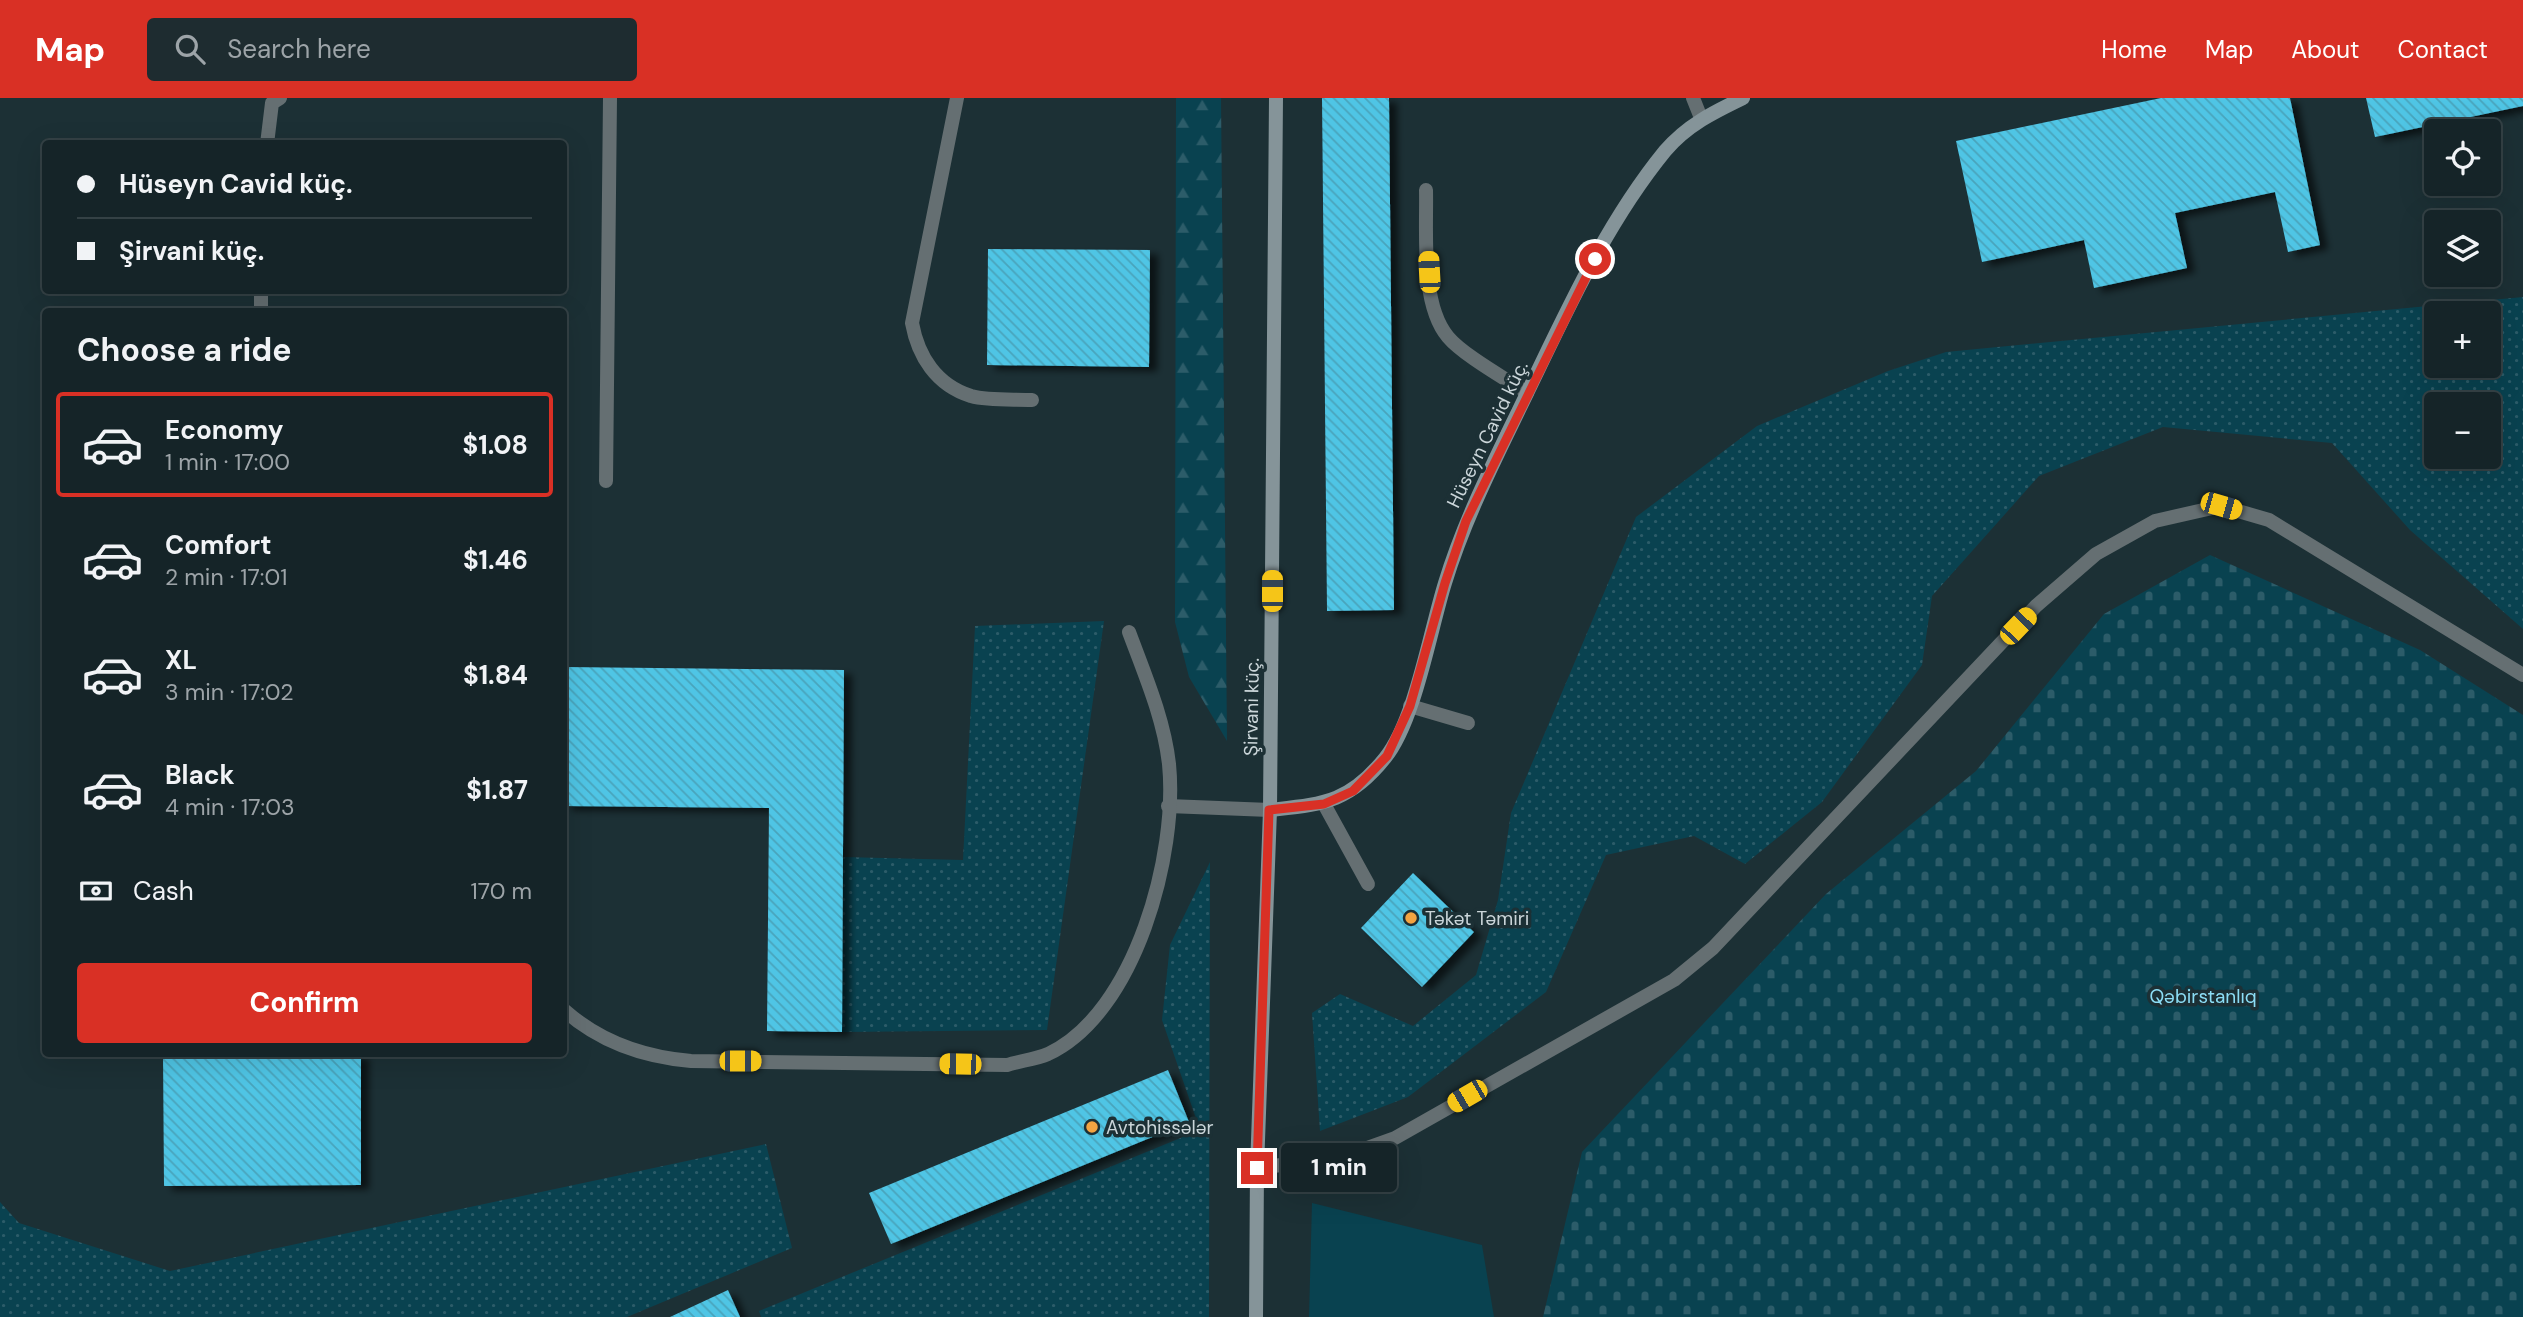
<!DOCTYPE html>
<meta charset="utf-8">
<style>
body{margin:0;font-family:"DM Sans",sans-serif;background:#1e2c30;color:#f1f3f6;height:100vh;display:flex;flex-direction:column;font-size:26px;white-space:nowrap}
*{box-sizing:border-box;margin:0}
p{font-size:23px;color:#9da4a8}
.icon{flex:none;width:38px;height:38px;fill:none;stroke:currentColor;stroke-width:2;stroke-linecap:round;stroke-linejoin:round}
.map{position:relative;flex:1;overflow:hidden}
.drawer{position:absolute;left:42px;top:210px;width:525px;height:749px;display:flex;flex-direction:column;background:#152428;border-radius:7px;box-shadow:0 7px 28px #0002,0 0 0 2px #344145}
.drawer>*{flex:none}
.banner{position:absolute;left:42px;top:42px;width:525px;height:154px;border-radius:7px;box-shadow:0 7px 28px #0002,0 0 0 2px #344145;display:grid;align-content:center;height:154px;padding:0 35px;background:#152428}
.controls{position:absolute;left:2424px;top:21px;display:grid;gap:14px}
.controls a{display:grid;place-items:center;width:77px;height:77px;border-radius:7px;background:#152428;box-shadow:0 7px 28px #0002,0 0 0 2px #344145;font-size:35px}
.end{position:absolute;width:32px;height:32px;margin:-16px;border:9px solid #d93025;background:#fff;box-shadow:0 0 0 4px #fff}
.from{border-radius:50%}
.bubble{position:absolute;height:49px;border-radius:7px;background:#152428;box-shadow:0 7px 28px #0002,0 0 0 2px #344145;font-size:23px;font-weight:700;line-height:49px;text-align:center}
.car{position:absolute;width:21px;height:42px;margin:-21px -10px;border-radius:9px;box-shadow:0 0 5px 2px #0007;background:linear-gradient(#f5c518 24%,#345 0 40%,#f5c518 0 76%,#345 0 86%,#f5c518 0)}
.banner b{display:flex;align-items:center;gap:24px;height:66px;font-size:26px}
.banner b+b{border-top:2px solid #344145}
.banner i{width:18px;height:18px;background:#f1f3f6}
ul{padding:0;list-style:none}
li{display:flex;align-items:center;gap:21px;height:105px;margin:0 14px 10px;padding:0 21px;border:4px solid transparent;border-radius:7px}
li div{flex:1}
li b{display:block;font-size:26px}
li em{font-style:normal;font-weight:700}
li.current{border-color:#d93025}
li>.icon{width:63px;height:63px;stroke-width:1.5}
h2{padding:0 35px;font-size:32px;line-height:84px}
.pay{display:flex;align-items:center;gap:18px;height:77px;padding:0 35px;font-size:26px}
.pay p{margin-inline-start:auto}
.cta{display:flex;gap:14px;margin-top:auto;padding:14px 35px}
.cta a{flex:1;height:80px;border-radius:7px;background:#d93025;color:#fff;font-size:28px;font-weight:700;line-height:80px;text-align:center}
header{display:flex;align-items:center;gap:42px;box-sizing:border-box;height:98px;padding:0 35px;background:#d93025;color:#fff}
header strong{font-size:33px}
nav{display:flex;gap:38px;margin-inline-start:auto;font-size:24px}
.search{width:490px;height:63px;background:#1e2c30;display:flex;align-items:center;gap:18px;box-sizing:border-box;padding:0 24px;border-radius:7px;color:#9da4a8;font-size:26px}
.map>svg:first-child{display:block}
.grass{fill:url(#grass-dots);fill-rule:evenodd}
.forest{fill:url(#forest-firs)}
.cemetery{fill:url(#cemetery-stones)}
.green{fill:#094250}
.building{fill:url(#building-back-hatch);filter:url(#shadow)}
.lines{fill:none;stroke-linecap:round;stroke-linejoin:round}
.lane{stroke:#656f72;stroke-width:14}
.street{stroke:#656f72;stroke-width:14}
.secondary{stroke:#859499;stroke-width:14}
.route{stroke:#d93025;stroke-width:9}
.poi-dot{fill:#f3a442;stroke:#1c3035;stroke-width:2.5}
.labels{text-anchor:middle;stroke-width:7;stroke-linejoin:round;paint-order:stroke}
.street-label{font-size:19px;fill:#cad5d9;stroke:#1c3035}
.poi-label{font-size:19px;fill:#cad5d9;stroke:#1c3035;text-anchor:start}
.park-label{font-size:19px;fill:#8cddf5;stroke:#1c3035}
</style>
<header>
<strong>Map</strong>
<div class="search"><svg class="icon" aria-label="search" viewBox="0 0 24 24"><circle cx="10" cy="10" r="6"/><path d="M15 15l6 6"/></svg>Search here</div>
<nav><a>Home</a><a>Map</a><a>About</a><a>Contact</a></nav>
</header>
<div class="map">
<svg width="2523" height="1219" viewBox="0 0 2523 1219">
<defs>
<pattern id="grass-dots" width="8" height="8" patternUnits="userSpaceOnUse" patternTransform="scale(1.75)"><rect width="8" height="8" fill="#094250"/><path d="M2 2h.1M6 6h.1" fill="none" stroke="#2c5c69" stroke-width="1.8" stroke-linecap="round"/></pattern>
<pattern id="forest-firs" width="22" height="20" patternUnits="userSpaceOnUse" patternTransform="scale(1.75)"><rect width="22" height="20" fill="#094250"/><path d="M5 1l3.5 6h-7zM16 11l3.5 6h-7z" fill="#2c5c69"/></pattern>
<pattern id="cemetery-stones" width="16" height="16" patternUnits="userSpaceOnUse" patternTransform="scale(1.75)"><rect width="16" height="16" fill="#094250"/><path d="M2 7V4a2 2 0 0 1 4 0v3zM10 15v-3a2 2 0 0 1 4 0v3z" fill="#2c5c69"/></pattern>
<pattern id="building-back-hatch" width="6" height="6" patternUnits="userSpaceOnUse" patternTransform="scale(1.75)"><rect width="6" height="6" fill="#4fc5e5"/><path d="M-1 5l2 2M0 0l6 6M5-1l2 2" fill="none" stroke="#4aa4bc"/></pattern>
<filter id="shadow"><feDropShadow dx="8" dy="4.5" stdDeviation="3.5" flood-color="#0009"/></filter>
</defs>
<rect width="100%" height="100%" fill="#1c3035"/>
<g class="grass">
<path d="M2523 199V531L2410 432 2332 345 2163 329 2039 378 1932 498 1922 567 1822 704 1745 766 1694 738 1606 757 1546 894 1408 999 1320 1033 1312 915 1340 896 1413 928 1476 877 1498 802 1511 715 1636 419 1757 328 1888 273 1946 254ZM2436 215H2488V268H2436ZM2436 306H2488V359H2436Z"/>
<polygon points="1104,523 1047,932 842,934 843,759 963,762 975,528"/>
<polygon points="1210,764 1209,1219 761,1219 759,1213 1200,1032 1162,922 1170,847"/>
<polygon points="766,1046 792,1150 627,1219 0,1219 0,1104 19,1125 170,1173"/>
</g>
<polygon class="forest" points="1176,0 1221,0 1227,643 1189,579 1175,524"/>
<polygon class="cemetery" points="2210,457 2420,552 2523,617 2523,1219 1543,1219 1582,1054 1826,796 1976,673 2104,516"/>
<polygon class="green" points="1312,1105 1482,1147 1494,1219 1309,1219"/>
<g class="building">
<polygon points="1322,0 1389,0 1394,512 1327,513"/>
<polygon points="2161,0 2290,0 2320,147 2288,154 2275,94 2175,115 2187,170 2094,190 2084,142 1982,164 1956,43"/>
<polygon points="2366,0 2523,0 2523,8 2375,39"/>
<polygon points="988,151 1150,152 1149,269 987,267"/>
<polygon points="564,569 844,572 842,934 767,933 769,710 564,708"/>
<polygon points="1413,775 1474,834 1422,889 1361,830"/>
<polygon points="163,956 361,956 361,1087 164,1088"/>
<polygon points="1168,972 1189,1024 891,1146 869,1095"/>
<polygon points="728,1192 740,1219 670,1219"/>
</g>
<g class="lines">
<g class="lane">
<polyline points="1693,0 1701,20"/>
<path d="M1426 92C1427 134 1420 206 1448 239 1463 257 1506 281 1527 295"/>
<polyline points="1410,608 1468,625"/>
<polyline points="1324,706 1368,786"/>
<polyline points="1168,708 1270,712"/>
<path d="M564 912C600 944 644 959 691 963L1007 967C1020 963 1036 961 1048 956 1136 915 1178 755 1169 666 1164 621 1145 577 1129 534"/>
</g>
<g class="street">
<path d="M957 0 912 225C918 258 936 287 971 298 989 303 1013 301 1032 302"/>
<polyline points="267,46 272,5 280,0"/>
<polyline points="261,214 261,192"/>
<polyline points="606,383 610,0"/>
<polyline points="1257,1070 1339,1060 1395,1040 1674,882 1713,850 2036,508 2096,456 2155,423 2221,408 2269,422 2523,577"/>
</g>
<g class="secondary">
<path d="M1270 712C1323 706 1349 705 1385 660 1415 623 1430 533 1445 485 1466 416 1500 352 1531 287 1570 206 1608 123 1665 53 1687 27 1714 14 1743 0"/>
<polyline points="1256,1219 1257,1070 1270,712 1276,0"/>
</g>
</g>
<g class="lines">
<polyline class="route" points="1257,1070 1269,712 1324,706 1353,693 1387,658 1410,608 1445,485 1466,423 1595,161"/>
</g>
<g class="poi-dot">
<circle cx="1411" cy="820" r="7"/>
<circle cx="1092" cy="1029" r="7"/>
</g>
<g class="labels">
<g class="street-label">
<text transform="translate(1487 336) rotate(-64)" y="7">Hüseyn Cavid küç.</text>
<text transform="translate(1251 609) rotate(-89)" y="7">Şirvani küç.</text>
</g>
<g class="poi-label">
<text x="1425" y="827">Təkət Təmiri</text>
<text x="1106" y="1036">Avtohissələr</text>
</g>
<g class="park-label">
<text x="2203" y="905">Qəbirstanlıq</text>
</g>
</g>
</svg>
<div class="controls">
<a><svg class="icon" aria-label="locate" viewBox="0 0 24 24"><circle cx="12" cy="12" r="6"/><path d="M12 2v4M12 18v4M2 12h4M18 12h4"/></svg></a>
<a><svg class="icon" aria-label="layers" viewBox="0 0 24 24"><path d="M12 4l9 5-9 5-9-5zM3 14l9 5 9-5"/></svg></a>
<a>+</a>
<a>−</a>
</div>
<i class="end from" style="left:1595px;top:161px"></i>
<i class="end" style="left:1257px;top:1070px"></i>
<div class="bubble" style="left:1281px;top:1045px;width:116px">1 min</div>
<i class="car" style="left:1429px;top:174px;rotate:357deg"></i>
<i class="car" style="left:2221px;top:408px;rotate:106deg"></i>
<i class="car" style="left:1272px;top:493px;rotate:0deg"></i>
<i class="car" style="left:2018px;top:528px;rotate:44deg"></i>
<i class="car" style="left:740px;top:963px;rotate:90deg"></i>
<i class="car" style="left:960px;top:966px;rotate:271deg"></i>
<i class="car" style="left:1467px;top:998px;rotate:240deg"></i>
<div class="banner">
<b><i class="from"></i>Hüseyn Cavid küç.</b>
<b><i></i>Şirvani küç.</b>
</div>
<section class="drawer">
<h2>Choose a ride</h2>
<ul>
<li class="current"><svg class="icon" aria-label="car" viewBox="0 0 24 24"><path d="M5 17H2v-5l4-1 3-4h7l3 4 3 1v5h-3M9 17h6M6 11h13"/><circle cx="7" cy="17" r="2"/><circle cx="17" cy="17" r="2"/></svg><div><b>Economy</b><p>1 min · 17:00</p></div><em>$1.08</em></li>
<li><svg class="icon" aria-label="car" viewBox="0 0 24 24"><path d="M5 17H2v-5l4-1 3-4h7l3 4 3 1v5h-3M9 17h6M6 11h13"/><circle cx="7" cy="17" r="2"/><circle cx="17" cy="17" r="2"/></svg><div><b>Comfort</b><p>2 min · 17:01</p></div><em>$1.46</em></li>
<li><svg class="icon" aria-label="car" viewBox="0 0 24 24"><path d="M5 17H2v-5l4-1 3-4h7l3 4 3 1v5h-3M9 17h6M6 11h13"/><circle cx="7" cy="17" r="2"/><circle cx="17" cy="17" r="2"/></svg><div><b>XL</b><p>3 min · 17:02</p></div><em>$1.84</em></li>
<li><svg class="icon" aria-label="car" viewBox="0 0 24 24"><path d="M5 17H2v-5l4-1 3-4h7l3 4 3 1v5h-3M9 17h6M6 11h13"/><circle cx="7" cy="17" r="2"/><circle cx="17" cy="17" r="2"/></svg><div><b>Black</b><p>4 min · 17:03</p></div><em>$1.87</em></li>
</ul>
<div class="pay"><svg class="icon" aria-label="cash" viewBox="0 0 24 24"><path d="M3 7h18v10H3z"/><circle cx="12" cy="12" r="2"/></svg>Cash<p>170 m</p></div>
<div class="cta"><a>Confirm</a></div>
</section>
</div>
